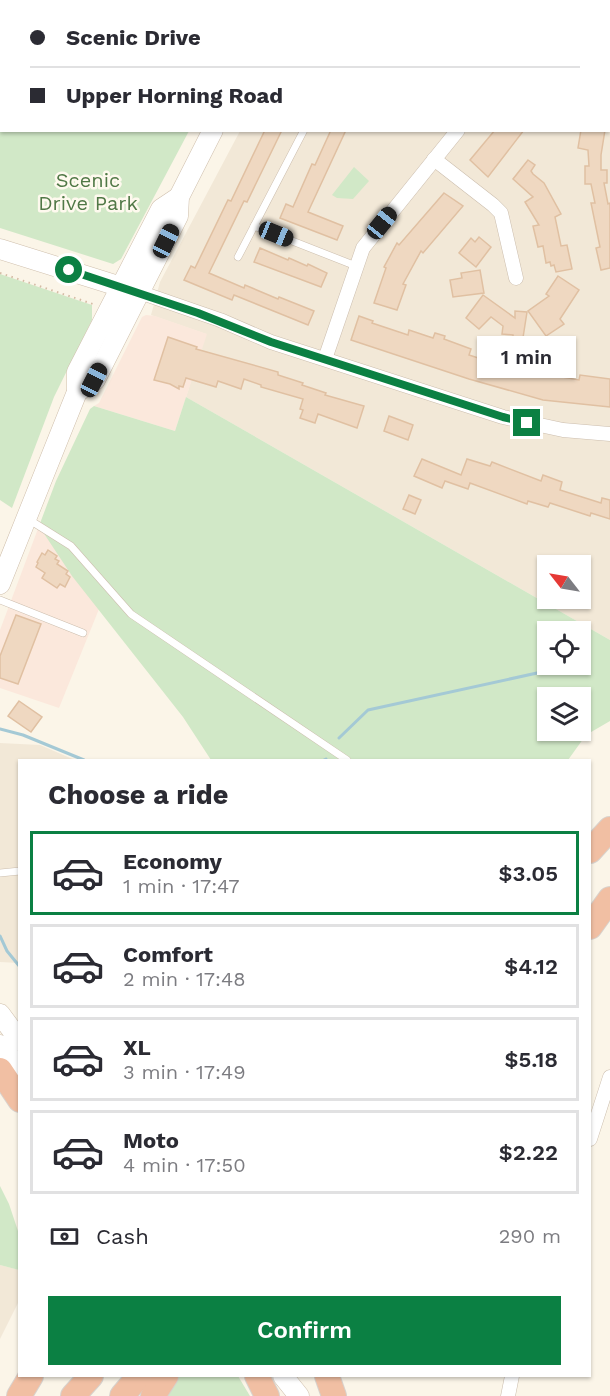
<!DOCTYPE html>
<meta charset="utf-8">
<style>
body{margin:0;font-family:"Work Sans",sans-serif;background:#f2f2f3;color:#2b2b33;height:100vh;display:flex;flex-direction:column;font-size:22px;white-space:nowrap}
*{box-sizing:border-box;margin:0}
p{font-size:20px;color:#7c7c81}
.icon{flex:none;width:33px;height:33px;fill:none;stroke:currentColor;stroke-width:2;stroke-linecap:round;stroke-linejoin:round}
.map{position:relative;flex:1;overflow:hidden}
.side{position:absolute;left:18px;top:759px;width:573px;height:618px;display:flex;flex-direction:column;background:#fff;border-radius:0px;box-shadow:0 2px 4px #0004}
.side>*{flex:none}
.banner{position:absolute;left:0px;top:0px;width:610px;height:132px;box-shadow:0 2px 4px #0004;display:grid;align-content:center;height:132px;padding:0 30px;background:#fff}
.needle{width:39px;rotate:301deg}
.controls{position:absolute;left:537px;top:555px;display:grid;gap:12px}
.controls a{display:grid;place-items:center;width:54px;height:54px;border-radius:0px;background:#fff;box-shadow:0 2px 4px #0004;font-size:30px}
.end{position:absolute;width:27px;height:27px;margin:-14px;border:8px solid #0b8043;background:#fff;box-shadow:0 0 0 3px #fff}
.from{border-radius:50%}
.bubble{position:absolute;height:42px;border-radius:0px;background:#fff;box-shadow:0 2px 4px #0004;font-size:20px;font-weight:600;line-height:42px;text-align:center}
.car{position:absolute;width:18px;height:36px;margin:-18px -9px;border-radius:8px;box-shadow:0 0 4px 2px #0007;background:linear-gradient(#222 24%,#8ab4d8 0 40%,#222 0 76%,#8ab4d8 0 86%,#222 0)}
.banner b{display:flex;align-items:center;gap:21px;height:57px;font-size:22px}
.banner b+b{border-top:2px solid #e1e1e2}
.banner i{width:15px;height:15px;background:#2b2b33}
ul{padding:0;list-style:none}
li{display:flex;align-items:center;gap:18px;height:84px;margin:0 12px 9px;padding:0 18px;border:3px solid #e1e1e2;border-radius:0px}
li div{flex:1}
li b{display:block;font-size:22px}
li em{font-style:normal;font-weight:600}
li.on{border-color:#0b8043}
li>.icon{width:54px;height:54px;stroke-width:1.5}
h2{padding:0 30px;font-size:27px;line-height:72px}
.pay{display:flex;align-items:center;gap:15px;height:66px;padding:0 30px;font-size:22px}
.pay p{margin-inline-start:auto}
.button{display:flex;gap:12px;margin-top:auto;padding:12px 30px}
.button a{flex:1;height:69px;border-radius:0px;background:#0b8043;color:#fff;font-size:24px;font-weight:600;line-height:69px;text-align:center}
.map>svg:first-child{display:block}
.residential{fill:#f2e8d7;fill-rule:evenodd}
.commercial{fill:#fbe8dc}
.green{fill:#d1e8c7;fill-rule:evenodd}
.lines{fill:none;stroke-linecap:round;stroke-linejoin:round}
.stream{stroke:#a4c9d5;stroke-width:3}
.building{fill:#efd8c1;stroke:#e0c0a2;stroke-width:1.5}
.lane-casing{stroke:#ccbeae;stroke-width:8}
.street-casing{stroke:#ccbeae;stroke-width:15}
.secondary-casing{stroke:#cfbfac;stroke-width:21}
.highway-casing{stroke:#d8d2cd;stroke-width:26}
.path{stroke:#d4bba4;stroke-width:2;stroke-dasharray:1.5 4.5;stroke-linecap:butt}
.lane{stroke:#fff;stroke-width:7}
.street{stroke:#fff;stroke-width:14}
.secondary{stroke:#fff;stroke-width:20}
.highway{stroke:#f1bfa3;stroke-width:24}
.route{stroke:#0b8043;stroke-width:8}
.labels{text-anchor:middle;stroke-width:5;stroke-linejoin:round;paint-order:stroke}
.park-label{font-size:20px;fill:#507846;stroke:#fef9ee}
</style>
<div class="map">
<svg width="610" height="1396" viewBox="0 0 610 1396">
<rect width="100%" height="100%" fill="#fbf5e8"/>
<g class="residential">
<path d="M310 0H610V640L186 397 206 334 151 315 160 282 240 131 609 130V2L310 1ZM548 566H580V598H548Z"/>
<polygon points="0,743 40,745 75,760 20,760 19,963 0,962"/>
<polygon points="0,1265 20,1270 19,1301 0,1339"/>
</g>
<g class="commercial">
<polygon points="146,315 155,316 207,334 175,431 94,406 99,403 142,317"/>
<polygon points="39,526 99,609 59,708 0,688 0,630"/>
</g>
<g class="green">
<polygon points="0,0 254,0 2,2 2,130 189,131 121,259 113,264 0,228"/>
<polygon points="354,167 369,181 353,199 337,198 332,195"/>
<polygon points="0,274 92,305 92,320 54,397 12,508 0,500"/>
<path d="M186 397 610 640V721L586 735 568 760H211L183 717 72 576 39 526 56 481 90 409 94 406 175 431ZM548 632H580V664H548ZM548 698H580V730H548Z"/>
<polygon points="0,1186 9,1204 19,1234 19,1270 0,1265"/>
<polygon points="174,1376 238,1376 250,1396 161,1396"/>
</g>
<g class="lines">
<g class="stream">
<polyline points="0,729 23,735 84,760"/>
<polyline points="339,738 368,710 569,666"/>
<polyline points="324,760 326,759"/>
<polyline points="0,936 7,951 20,967"/>
</g>
</g>
<g class="building">
<polygon points="265,130 282,130 247,202 244,201 209,273 244,288 245,285 278,299 279,297 314,311 308,325 234,295 232,300 184,280 191,266 195,268 228,200 231,201"/>
<polygon points="331,130 346,130 308,212 343,226 337,240 280,218 286,204 293,207 312,164 315,165"/>
<polygon points="495,130 524,130 488,177 470,160"/>
<polygon points="581,130 605,130 601,155 601,170 607,170 607,183 604,183 608,204 610,203 610,268 601,270 596,248 600,247 591,203 595,203 591,184 585,184 585,166 589,166 588,150 578,148"/>
<polygon points="528,160 535,165 531,171 533,174 544,183 561,214 555,217 561,246 567,245 572,269 556,272 554,265 551,266 550,262 546,263 543,246 538,247 533,226 539,225 525,202 533,197 513,179"/>
<polygon points="444,193 463,206 423,253 421,251 403,284 406,285 397,310 374,303 386,268 384,267 397,243 399,245"/>
<polygon points="479,237 491,247 476,267 459,253 471,238 475,242"/>
<polygon points="260,248 288,260 289,258 307,266 308,264 327,273 321,287 254,262"/>
<polygon points="480,270 484,293 453,297 450,280 462,278 461,273"/>
<polygon points="558,276 579,290 560,319 564,324 546,336 528,311 549,296 546,294"/>
<polygon points="483,295 515,318 515,311 527,312 522,344 513,343 513,335 502,334 503,326 491,317 479,329 466,318"/>
<polygon points="359,316 373,321 372,323 408,335 409,330 433,338 435,333 445,336 444,339 471,349 469,355 503,366 504,362 528,370 529,366 551,372 550,375 579,380 580,375 610,379 610,407 543,400 469,379 351,340"/>
<polygon points="168,337 197,347 196,349 278,372 278,375 303,383 302,385 326,393 325,395 364,406 357,428 318,414 315,423 300,418 303,410 300,409 303,399 261,387 261,385 244,379 241,389 218,381 216,387 186,378 183,387 179,386 179,389 170,384 154,380"/>
<polygon points="389,416 413,425 408,440 384,431"/>
<polygon points="422,459 461,475 467,459 490,466 492,462 541,481 543,475 562,482 560,490 601,503 602,498 610,500 610,519 591,513 590,516 550,503 548,507 528,501 527,504 470,483 468,489 445,481 442,488 414,476"/>
<polygon points="409,495 421,500 415,514 403,509"/>
<polygon points="48,550 57,556 55,559 59,561 57,564 68,571 66,574 70,577 65,587 60,584 57,588 42,578 45,573 36,567 38,563 37,562 42,553 45,555"/>
<polygon points="16,615 41,624 18,684 0,678 0,656"/>
<polygon points="19,701 42,717 31,732 8,716"/>
</g>
<g class="lines">
<g class="lane-casing">
<g id="lane">
<polyline points="479,0 483,2"/>
<polyline points="376,2 377,0"/>
<polyline points="254,226 356,266"/>
<polyline points="238,257 304,130"/>
<polyline points="28,519 71,546 131,614 347,760"/>
<polyline points="0,600 83,633"/>
<polyline points="0,873 20,871"/>
</g>
</g>
<g class="street-casing">
<g id="street">
<polyline points="526,2 527,0"/>
<polyline points="434,159 493,205 501,213 516,278"/>
<polyline points="139,292 220,320 271,342 503,417 563,430 610,434"/>
<polyline points="325,359 363,248 458,130"/>
<polyline points="590,1139 610,1077"/>
<polyline points="508,1396 512,1376"/>
</g>
</g>
<g class="secondary-casing">
<g id="secondary">
<polyline points="279,2 280,0"/>
<polyline points="0,249 131,290"/>
<polyline points="77,392 95,380 178,216 179,197 213,130"/>
<polyline points="0,584 77,392 77,372 161,209 179,197"/>
<polyline points="0,1014 20,1041"/>
<polyline points="0,1045 20,1069"/>
<polyline points="283,1376 299,1396"/>
</g>
</g>
<g class="highway-casing">
<g id="highway">
<polyline points="590,851 610,829"/>
<polyline points="590,927 610,899"/>
<polyline points="0,1070 20,1100"/>
<polyline points="257,1376 267,1396"/>
<polyline points="327,1376 334,1396"/>
<polyline points="19,1396 31,1376"/>
<polyline points="73,1396 91,1376"/>
<polyline points="122,1396 139,1376"/>
<polyline points="153,1396 166,1376"/>
</g>
</g>
<g class="path">
<polyline points="86,0 88,2"/>
<polyline points="103,0 103,2"/>
<polyline points="0,273 93,304"/>
</g>
<use href="#lane" class="lane"/>
<use href="#street" class="street"/>
<use href="#secondary" class="secondary"/>
<use href="#highway" class="highway"/>
</g>
<g class="lines">
<polyline class="route" points="69,270 198,313 271,342 503,417 527,423"/>
</g>
<g class="labels">
<g class="park-label">
<text x="88" y="187">Scenic<tspan x="88" dy="23">Drive Park</tspan></text>
</g>
</g>
</svg>
<div class="controls">
<a><svg class="needle" viewBox="-14 -14 28 28"><path d="M0-13l5 13h-10z" fill="#e53935"/><path d="M0 13l5-13h-10z" fill="#7c7c81"/></svg></a>
<a><svg class="icon" aria-label="locate" viewBox="0 0 24 24"><circle cx="12" cy="12" r="6"/><path d="M12 2v4M12 18v4M2 12h4M18 12h4"/></svg></a>
<a><svg class="icon" aria-label="layers" viewBox="0 0 24 24"><path d="M12 4l9 5-9 5-9-5zM3 14l9 5 9-5"/></svg></a>
</div>
<i class="end from" style="left:69px;top:270px"></i>
<i class="end" style="left:527px;top:423px"></i>
<div class="bubble" style="left:477px;top:336px;width:99px">1 min</div>
<i class="car" style="left:382px;top:223px;rotate:39deg"></i>
<i class="car" style="left:276px;top:234px;rotate:112deg"></i>
<i class="car" style="left:166px;top:241px;rotate:26deg"></i>
<i class="car" style="left:94px;top:380px;rotate:27deg"></i>
<div class="banner">
<b><i class="from"></i>Scenic Drive</b>
<b><i></i>Upper Horning Road</b>
</div>
<section class="side">
<h2>Choose a ride</h2>
<ul>
<li class="on"><svg class="icon" aria-label="car" viewBox="0 0 24 24"><path d="M5 17H2v-5l4-1 3-4h7l3 4 3 1v5h-3M9 17h6M6 11h13"/><circle cx="7" cy="17" r="2"/><circle cx="17" cy="17" r="2"/></svg><div><b>Economy</b><p>1 min · 17:47</p></div><em>$3.05</em></li>
<li><svg class="icon" aria-label="car" viewBox="0 0 24 24"><path d="M5 17H2v-5l4-1 3-4h7l3 4 3 1v5h-3M9 17h6M6 11h13"/><circle cx="7" cy="17" r="2"/><circle cx="17" cy="17" r="2"/></svg><div><b>Comfort</b><p>2 min · 17:48</p></div><em>$4.12</em></li>
<li><svg class="icon" aria-label="car" viewBox="0 0 24 24"><path d="M5 17H2v-5l4-1 3-4h7l3 4 3 1v5h-3M9 17h6M6 11h13"/><circle cx="7" cy="17" r="2"/><circle cx="17" cy="17" r="2"/></svg><div><b>XL</b><p>3 min · 17:49</p></div><em>$5.18</em></li>
<li><svg class="icon" aria-label="car" viewBox="0 0 24 24"><path d="M5 17H2v-5l4-1 3-4h7l3 4 3 1v5h-3M9 17h6M6 11h13"/><circle cx="7" cy="17" r="2"/><circle cx="17" cy="17" r="2"/></svg><div><b>Moto</b><p>4 min · 17:50</p></div><em>$2.22</em></li>
</ul>
<div class="pay"><svg class="icon" aria-label="cash" viewBox="0 0 24 24"><path d="M3 7h18v10H3z"/><circle cx="12" cy="12" r="2"/></svg>Cash<p>290 m</p></div>
<div class="button"><a>Confirm</a></div>
</section>
</div>
